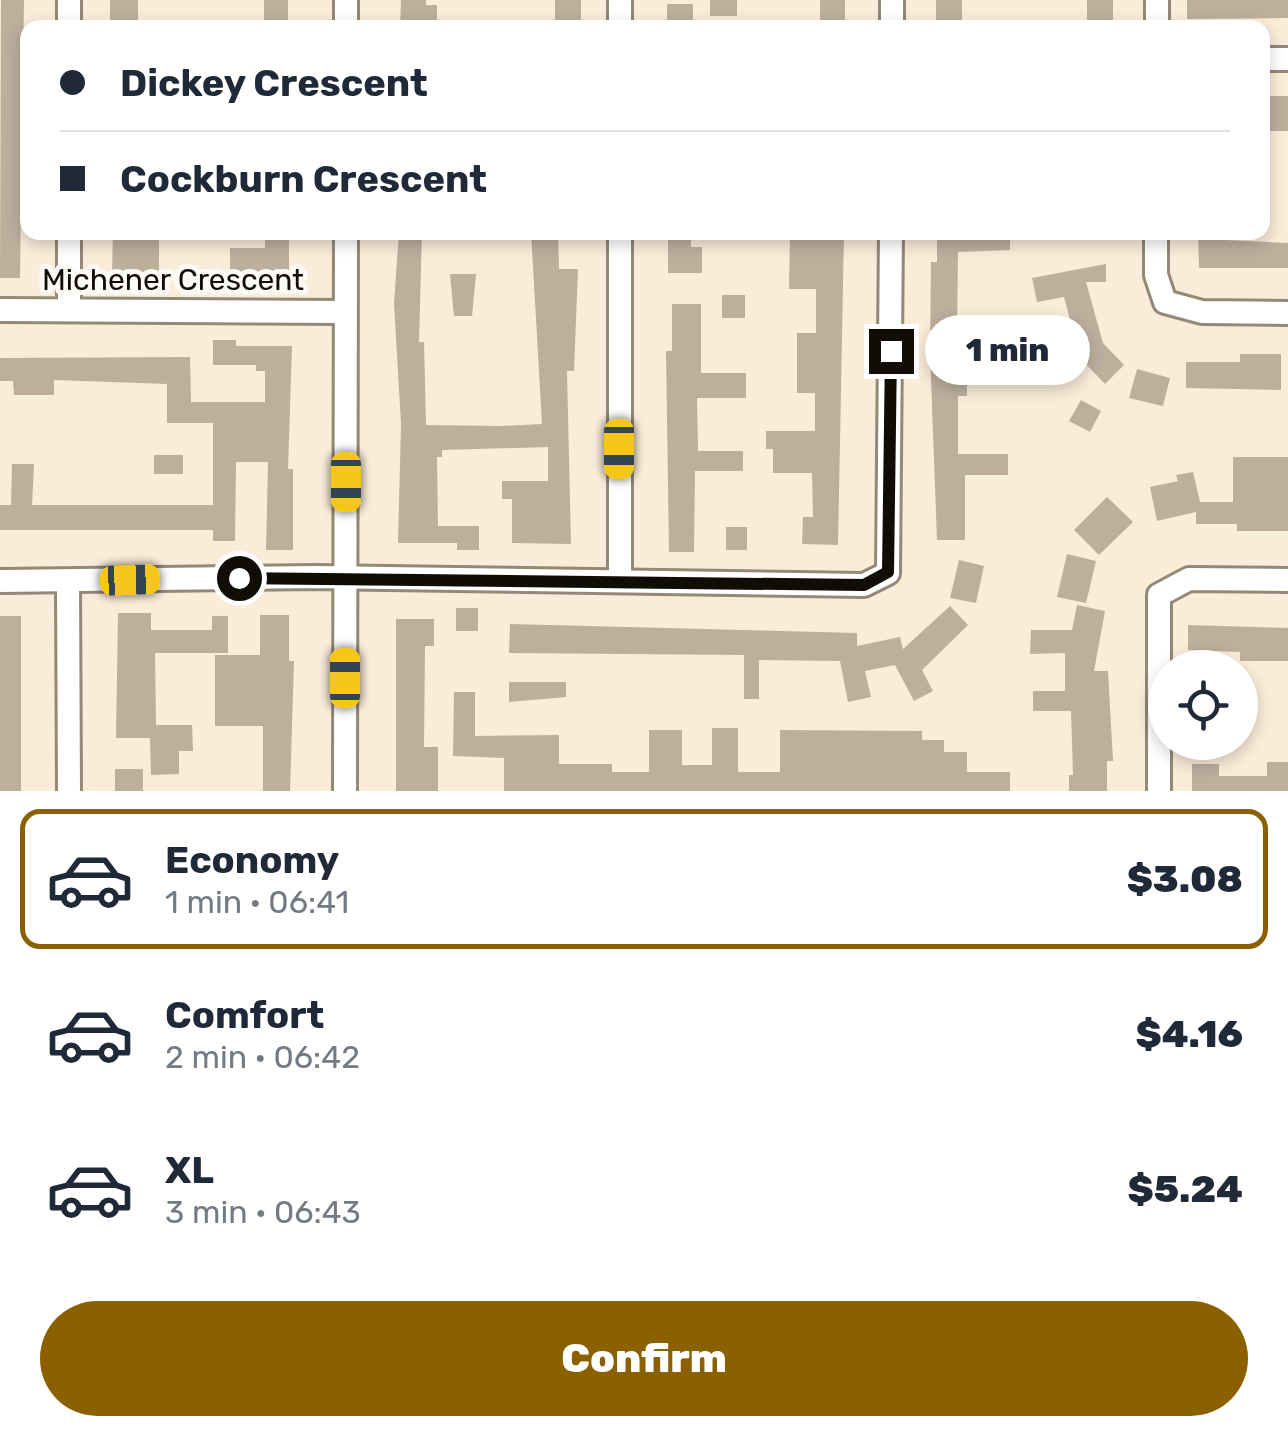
<!DOCTYPE html>
<meta charset="utf-8">
<style>
body{margin:0;font-family:Rubik,sans-serif;background:#f2f2f3;color:#1f2937;height:100vh;display:flex;flex-direction:column;font-size:38px;white-space:nowrap}
*{box-sizing:border-box;margin:0}
p{font-size:32px;color:#747a83}
.icon{flex:none;width:55px;height:55px;fill:none;stroke:currentColor;stroke-width:2;stroke-linecap:round;stroke-linejoin:round}
.map{position:relative;height:791px;overflow:hidden}
.side{display:flex;flex-direction:column;background:#fff;flex:1}
.side>*{flex:none}
.banner{position:absolute;left:20px;top:20px;width:1250px;height:220px;border-radius:20px;box-shadow:0 5px 15px #0003;display:grid;align-content:center;height:220px;padding:0 40px;background:#fff}
.buttons{position:absolute;left:1148px;top:650px;display:grid;gap:20px}
.buttons a{display:grid;place-items:center;width:110px;height:110px;border-radius:50%;background:#fff;box-shadow:0 5px 15px #0003;font-size:50px}
.end{position:absolute;width:45px;height:45px;margin:-22px;border:12px solid #100c06;background:#fff;box-shadow:0 0 0 5px #fff}
.from{border-radius:50%}
.bubble{position:absolute;height:70px;border-radius:35px;background:#fff;box-shadow:0 5px 15px #0003;font-size:32px;font-weight:800;line-height:70px;text-align:center}
.car{position:absolute;width:30px;height:60px;margin:-30px -15px;border-radius:12px;box-shadow:0 0 8px 2px #0007;background:linear-gradient(#f5c518 24%,#345 0 40%,#f5c518 0 76%,#345 0 86%,#f5c518 0)}
.banner b{display:flex;align-items:center;gap:35px;height:95px;font-size:38px}
.banner b+b{border-top:2px solid #e0e1e3}
.banner i{width:25px;height:25px;background:#1f2937}
ul{padding:18px 0 0;list-style:none}
li{display:flex;align-items:center;gap:30px;height:140px;margin:0 20px 15px;padding:0 20px;border:5px solid transparent;border-radius:20px}
li div{flex:1}
li b{display:block;font-size:38px}
li em{font-style:normal;font-weight:800}
li.active{border-color:#8a6001}
li>.icon{width:90px;height:90px;stroke-width:1.5}
.button{display:flex;gap:20px;margin-top:auto;padding:20px 40px}
.button a{flex:1;height:115px;border-radius:60px;background:#8a6001;color:#fff;font-size:40px;font-weight:800;line-height:115px;text-align:center}
.map>svg:first-child{display:block}
.building{fill:#bcaf9c}
.lines{fill:none;stroke-linecap:round;stroke-linejoin:round}
.minor-casing{stroke:#948876;stroke-width:28}
.minor{stroke:#fff;stroke-width:22}
.route{stroke:#100c06;stroke-width:12}
.labels{text-anchor:middle;stroke-width:10;stroke-linejoin:round;paint-order:stroke}
.street-label{font-size:30px;fill:#100c06;stroke:#fdfbf7}
</style>
<div class="map">
<svg width="1288" height="791" viewBox="0 0 1288 791">
<rect width="100%" height="100%" fill="#f9ecd8"/>
<g class="building">
<polygon points="1,0 24,0 20,278 0,278"/>
<rect x="110" y="0" width="28" height="28"/>
<rect x="264" y="0" width="24" height="28"/>
<polygon points="401,0 426,0 426,5 437,5 437,21 426,21 426,28 400,28"/>
<rect x="555" y="0" width="26" height="28"/>
<rect x="710" y="0" width="27" height="16"/>
<rect x="820" y="0" width="25" height="28"/>
<rect x="936" y="0" width="26" height="28"/>
<rect x="1087" y="0" width="26" height="28"/>
<polygon points="1187,0 1288,0 1288,18 1187,19"/>
<rect x="667" y="4" width="26" height="24"/>
<rect x="1262" y="96" width="26" height="35"/>
<polygon points="113,232 159,232 159,274 112,274"/>
<polygon points="265,232 289,232 289,276 230,276 230,248 265,248"/>
<polygon points="399,232 422,232 419,342 424,342 426,425 501,426 542,424 531,232 558,232 559,269 578,269 574,371 567,371 571,544 512,543 512,499 502,499 502,481 548,481 548,447 442,450 442,457 437,457 438,526 479,526 479,550 457,550 457,543 398,543 401,424 394,303"/>
<polygon points="668,232 691,232 691,247 702,247 702,273 668,273"/>
<polygon points="790,232 844,232 838,545 802,544 803,517 813,517 812,473 773,473 773,449 766,449 766,431 815,431 815,393 797,393 797,333 816,333 816,289 789,289"/>
<polygon points="937,232 1010,232 1010,250 958,252 957,333 994,333 994,356 1008,356 1008,375 967,375 967,396 958,396 958,454 1008,454 1008,475 965,475 965,540 937,540 930,352 931,262 937,262"/>
<polygon points="1198,232 1224,232 1224,240 1288,243 1288,268 1199,268"/>
<polygon points="1106,264 1106,282 1086,282 1103,343 1124,365 1105,384 1080,358 1064,297 1037,302 1032,278"/>
<polygon points="450,274 476,274 472,316 454,316"/>
<rect x="722" y="295" width="23" height="23"/>
<polygon points="672,304 701,304 701,373 746,373 746,398 697,398 698,451 743,451 743,471 695,471 694,552 669,552 666,351 672,351"/>
<polygon points="213,340 236,340 236,346 292,346 288,469 293,469 293,550 266,550 268,462 236,462 235,541 213,541 213,530 0,530 0,505 11,505 12,464 34,464 32,505 213,505 213,423 167,423 167,384 54,380 54,395 14,395 13,381 0,381 0,358 190,357 191,402 265,402 265,371 256,371 256,365 213,365"/>
<polygon points="1240,354 1281,354 1281,390 1186,388 1186,362 1240,362"/>
<polygon points="1137,369 1170,378 1163,406 1129,398"/>
<polygon points="1081,400 1101,411 1090,432 1069,421"/>
<rect x="154" y="455" width="29" height="19"/>
<polygon points="1233,457 1288,457 1288,531 1237,531 1237,524 1196,524 1196,512 1157,521 1150,487 1178,481 1176,475 1193,472 1200,502 1233,502"/>
<polygon points="1107,497 1133,522 1099,555 1074,530"/>
<rect x="726" y="527" width="21" height="23"/>
<polygon points="1067,554 1096,561 1086,603 1057,597"/>
<polygon points="959,560 984,566 976,603 950,598"/>
<polygon points="1077,605 1105,611 1094,671 1108,671 1113,761 1107,761 1107,791 1069,791 1069,775 1073,775 1071,711 1033,711 1033,691 1065,691 1065,653 1030,654 1031,630 1072,630"/>
<polygon points="950,606 968,625 922,670 933,691 914,701 895,665 865,671 871,697 848,702 840,661 759,660 759,699 744,699 744,655 509,653 510,624 857,633 857,646 900,637 903,649"/>
<rect x="456" y="608" width="22" height="23"/>
<polygon points="118,613 151,613 151,630 212,630 212,616 228,616 228,653 155,653 156,725 192,725 193,751 179,751 179,774 151,775 150,738 116,738"/>
<polygon points="260,615 289,615 289,661 294,661 290,791 263,791 263,726 215,726 215,655 260,655"/>
<rect x="0" y="616" width="21" height="175"/>
<polygon points="396,619 434,619 434,646 425,646 424,747 438,747 438,791 396,791"/>
<polygon points="1188,625 1288,628 1288,661 1240,661 1240,652 1188,650"/>
<polygon points="509,682 566,682 566,697 509,702"/>
<polygon points="454,692 475,692 475,736 559,735 559,764 612,764 612,772 649,772 649,730 682,730 682,765 712,765 712,728 738,728 738,772 780,772 780,730 922,731 922,740 944,740 944,752 967,752 967,772 1010,772 1010,791 504,791 504,758 453,756"/>
<polygon points="1267,762 1288,762 1288,791 1192,791 1192,764 1219,764 1219,776 1267,776"/>
<rect x="115" y="769" width="28" height="22"/>
</g>
<g class="lines">
<g class="minor-casing">
<g id="minor">
<polyline points="69,28 69,0"/>
<polyline points="346,28 346,0"/>
<polyline points="620,28 620,0"/>
<polyline points="892,28 892,0"/>
<polyline points="1157,28 1157,0"/>
<polyline points="1262,59 1288,59"/>
<polyline points="1156,232 1156,275 1165,302 1202,312 1288,313"/>
<polyline points="69,309 69,232"/>
<polyline points="0,310 345,312"/>
<polyline points="620,580 620,232"/>
<polyline points="0,581 316,577 864,585 888,573 891,232"/>
<polyline points="68,582 69,791"/>
<polyline points="345,791 346,232"/>
<polyline points="1159,791 1159,595 1189,579 1288,580"/>
</g>
</g>
<use href="#minor" class="minor"/>
</g>
<g class="lines">
<polyline class="route" points="239,578 864,585 888,572 891,351"/>
</g>
<g class="labels">
<g class="street-label">
<text x="173" y="290">Michener Crescent</text>
</g>
</g>
</svg>
<div class="buttons">
<a><svg class="icon" aria-label="locate" viewBox="0 0 24 24"><circle cx="12" cy="12" r="6"/><path d="M12 2v4M12 18v4M2 12h4M18 12h4"/></svg></a>
</div>
<i class="end from" style="left:239px;top:578px"></i>
<i class="end" style="left:891px;top:351px"></i>
<div class="bubble" style="left:925px;top:315px;width:165px">1 min</div>
<i class="car" style="left:619px;top:449px;rotate:180deg"></i>
<i class="car" style="left:346px;top:482px;rotate:180deg"></i>
<i class="car" style="left:130px;top:580px;rotate:88deg"></i>
<i class="car" style="left:345px;top:678px;rotate:0deg"></i>
<div class="banner">
<b><i class="from"></i>Dickey Crescent</b>
<b><i></i>Cockburn Crescent</b>
</div>
</div>
<section class="side">
<ul>
<li class="active"><svg class="icon" aria-label="car" viewBox="0 0 24 24"><path d="M5 17H2v-5l4-1 3-4h7l3 4 3 1v5h-3M9 17h6M6 11h13"/><circle cx="7" cy="17" r="2"/><circle cx="17" cy="17" r="2"/></svg><div><b>Economy</b><p>1 min · 06:41</p></div><em>$3.08</em></li>
<li><svg class="icon" aria-label="car" viewBox="0 0 24 24"><path d="M5 17H2v-5l4-1 3-4h7l3 4 3 1v5h-3M9 17h6M6 11h13"/><circle cx="7" cy="17" r="2"/><circle cx="17" cy="17" r="2"/></svg><div><b>Comfort</b><p>2 min · 06:42</p></div><em>$4.16</em></li>
<li><svg class="icon" aria-label="car" viewBox="0 0 24 24"><path d="M5 17H2v-5l4-1 3-4h7l3 4 3 1v5h-3M9 17h6M6 11h13"/><circle cx="7" cy="17" r="2"/><circle cx="17" cy="17" r="2"/></svg><div><b>XL</b><p>3 min · 06:43</p></div><em>$5.24</em></li>
</ul>
<div class="button"><a>Confirm</a></div>
</section>
